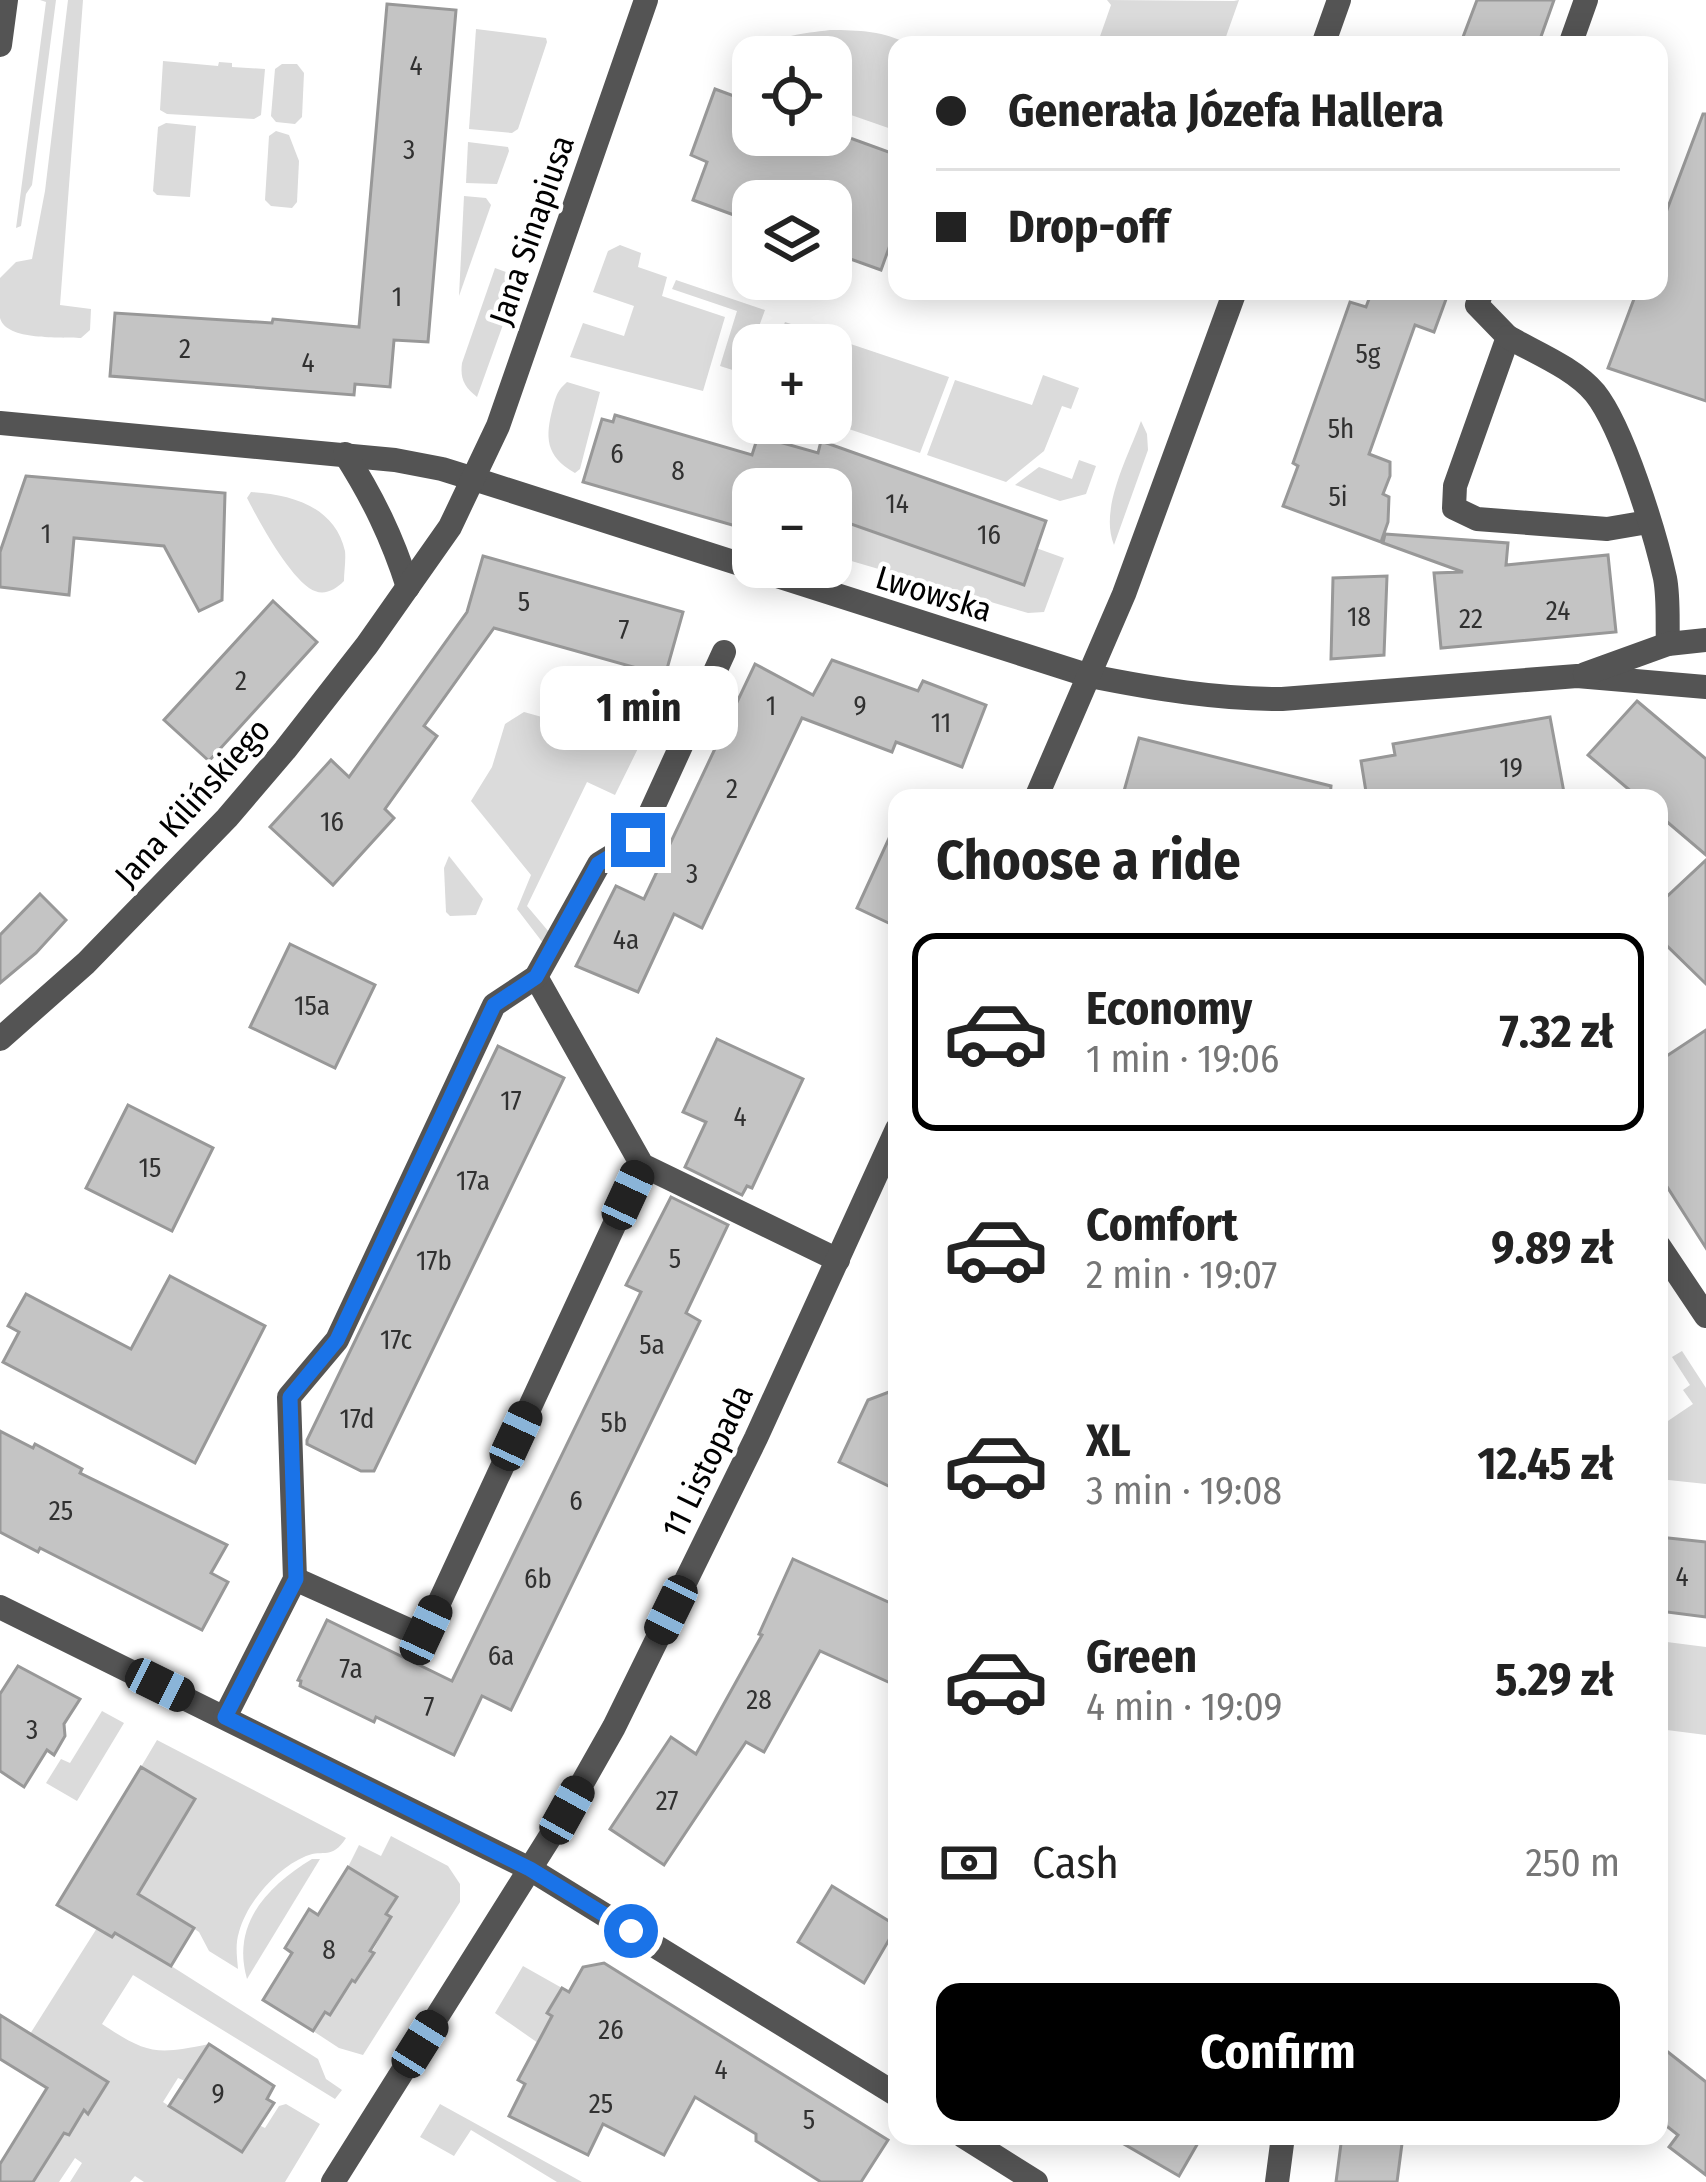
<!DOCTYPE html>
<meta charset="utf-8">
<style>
body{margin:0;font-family:"Fira Sans Condensed",sans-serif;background:#f6f6f6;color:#222;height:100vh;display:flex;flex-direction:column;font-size:45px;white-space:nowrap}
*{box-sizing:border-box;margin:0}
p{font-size:39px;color:#767676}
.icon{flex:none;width:66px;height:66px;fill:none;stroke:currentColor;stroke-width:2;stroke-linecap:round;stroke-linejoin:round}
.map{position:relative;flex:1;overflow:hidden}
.sheet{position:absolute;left:888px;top:789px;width:780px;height:1356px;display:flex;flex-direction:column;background:#fff;border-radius:24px;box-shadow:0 6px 30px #0003}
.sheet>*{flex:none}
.hud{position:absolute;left:888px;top:36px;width:780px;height:264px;border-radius:24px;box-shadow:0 6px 30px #0003;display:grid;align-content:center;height:264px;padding:0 48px;background:#fff}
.tools{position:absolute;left:732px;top:36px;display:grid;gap:24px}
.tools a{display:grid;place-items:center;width:120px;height:120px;border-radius:24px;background:#fff;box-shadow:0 6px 30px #0003;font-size:60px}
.end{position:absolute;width:54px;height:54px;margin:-27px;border:15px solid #1a73e8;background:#fff;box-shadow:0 0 0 6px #fff}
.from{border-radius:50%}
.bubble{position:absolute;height:84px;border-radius:24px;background:#fff;box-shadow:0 6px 30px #0003;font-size:39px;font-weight:700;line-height:84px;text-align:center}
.car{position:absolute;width:36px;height:72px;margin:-36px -18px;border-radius:15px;box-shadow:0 0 9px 3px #0007;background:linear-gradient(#222 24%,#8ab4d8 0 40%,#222 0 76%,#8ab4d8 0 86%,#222 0)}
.hud b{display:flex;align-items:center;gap:42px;height:114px;font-size:45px}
.hud b+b{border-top:3px solid #e0e0e0}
.hud i{width:30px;height:30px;background:#222}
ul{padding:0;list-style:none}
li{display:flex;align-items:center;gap:36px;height:198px;margin:0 24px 18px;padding:0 24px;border:6px solid transparent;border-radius:24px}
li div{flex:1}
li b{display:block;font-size:45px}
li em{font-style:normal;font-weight:700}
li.current{border-color:#000}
li>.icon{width:108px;height:108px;stroke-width:1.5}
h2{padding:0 48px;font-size:54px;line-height:144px}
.pay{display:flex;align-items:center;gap:30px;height:132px;padding:0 48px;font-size:45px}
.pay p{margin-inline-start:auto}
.action{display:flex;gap:24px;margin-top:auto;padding:24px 48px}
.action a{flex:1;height:138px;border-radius:24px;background:#000;color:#fff;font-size:48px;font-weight:700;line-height:138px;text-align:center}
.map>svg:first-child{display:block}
.green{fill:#dbdbdb}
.building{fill:#c4c4c4;stroke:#989898;stroke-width:3}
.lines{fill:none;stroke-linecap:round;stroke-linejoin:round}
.minor{stroke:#545454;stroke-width:24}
.tertiary{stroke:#545454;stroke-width:24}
.route{stroke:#1a73e8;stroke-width:15}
.labels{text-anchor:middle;stroke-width:9;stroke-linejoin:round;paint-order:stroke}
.number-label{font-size:27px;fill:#313131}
.street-label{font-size:33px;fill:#000;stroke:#fff}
</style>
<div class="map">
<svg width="1706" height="2182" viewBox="0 0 1706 2182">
<rect width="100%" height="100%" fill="#fff"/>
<g class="green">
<polygon points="40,0 56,0 32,185 26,194 21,226 16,228 46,2"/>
<path d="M68 0H83L60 305 91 309 90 330 81 338C61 337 6 341 0 318 0 306 0 290 0 278L16 262 32 259 45 191Z"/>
<polygon points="1107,0 1234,1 1239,0 1223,45 1097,45 1111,5"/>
<polygon points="476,29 546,38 547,42 518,129 512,133 469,129"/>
<path d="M830 30C858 30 885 31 910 45H897V131L831 108V57H753V80L740 75C763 37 789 35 830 30Z"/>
<polygon points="163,61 218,66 219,62 232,63 232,67 265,69 261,115 254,119 167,114 160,110"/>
<polygon points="282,64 297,64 304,73 302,117 295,124 276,122 271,116 275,69"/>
<polygon points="166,123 196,126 190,197 157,195 153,191 158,127"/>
<polygon points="276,131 289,135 299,161 297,202 292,208 271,206 265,200 269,136"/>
<polygon points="468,142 508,147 509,151 497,184 466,183"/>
<polygon points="464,196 486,198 491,205 459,296"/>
<polygon points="620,245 641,253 638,267 667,277 662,296 725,317 703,391 570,357 583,323 624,336 634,306 593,292 608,251"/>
<path d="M495 268 520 277 477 397C464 387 460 379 462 363Z"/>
<polygon points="676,280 765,310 742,373 720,366 737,311 672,289"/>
<polygon points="785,322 949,377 920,453 831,423 831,345 776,345"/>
<polygon points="1043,375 1079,388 1071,409 1062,406 1044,451 1006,482 927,455 955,380 1032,405"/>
<path d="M567 382 600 392 580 469 575 473C545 456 545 437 553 407 556 395 558 390 567 382Z"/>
<path d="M1141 421 1147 434 1148 450 1114 545C1099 509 1128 457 1141 421Z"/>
<polygon points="1079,460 1096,466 1086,494 1060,501 1015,485 1039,467 1072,479"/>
<path d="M251 492C290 494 335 506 345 551 346 560 344 572 344 581 334 591 322 597 309 588 286 571 260 523 247 498Z"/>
<polygon points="831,517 1036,548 1064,558 1044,612 1028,613 831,555"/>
<polygon points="649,685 662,689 653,718 615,795 587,782 527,906 549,932 543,943 517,909 531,875 471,801 492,767 505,724 524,712 631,742"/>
<polygon points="449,856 483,899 476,915 450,916 446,912 444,868"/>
<polygon points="1682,1351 1706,1388 1706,1484 1659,1479 1659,1427 1693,1404 1683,1390 1690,1385 1672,1357"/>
<polygon points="1659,1641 1706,1647 1706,1735 1659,1729"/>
<polygon points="102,1711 124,1723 77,1801 46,1783 61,1759 70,1763"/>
<path d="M157 1740 346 1838C332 1860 324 1849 306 1856 277 1868 247 1902 239 1932 235 1945 237 1956 238 1969L209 1951 199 1932 170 1913 146 1950 318 2059 326 2079 342 2090 335 2099 133 1975 102 2024C147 2054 156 2055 209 2044L185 2081 178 2078 163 2102 241 2152 259 2125 265 2128 279 2106 286 2104 320 2124 285 2182H144L135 2176 130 2182H70L82 2163 75 2158 59 2182H33L64 2133 84 2110 87 2113 107 2082 30 2034 97 1928 112 1937 195 1800 141 1767Z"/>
<polygon points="391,1836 448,1866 460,1884 460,1902 363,2055 339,2048 313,2031 325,2012 331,2015 352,1980 356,1981 391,1917 386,1914 396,1897 348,1867 359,1845 381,1856"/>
<path d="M312 1859H320L247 1979C231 1923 268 1886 312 1859Z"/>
<polygon points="523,1966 562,1988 547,2013 554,2017 538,2043 495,2013"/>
<polygon points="440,2104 582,2182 557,2182 471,2130 454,2156 420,2137"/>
</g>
<g class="building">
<polygon points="1477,0 1554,0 1538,45 1460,45"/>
<polygon points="387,4 456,10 428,342 394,340 390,387 355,384 354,395 110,376 115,313 272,323 273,319 359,327"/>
<polygon points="715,89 753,103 753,135 842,135 897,155 897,248 890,245 881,270 831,252 831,201 753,201 753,222 693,200 707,162 691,155"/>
<polygon points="1703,114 1706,114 1706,401 1608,368 1637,291 1659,291 1659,231"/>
<polygon points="1372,291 1449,291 1434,332 1415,325 1369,454 1390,462 1390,476 1383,494 1389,497 1388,522 1381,542 1283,506 1298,466 1293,463 1350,302 1366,307"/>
<polygon points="615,415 752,455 758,436 818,453 821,441 1046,521 1024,585 831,517 831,489 753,489 753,531 583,482 602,419 613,422"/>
<polygon points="26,476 225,493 222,600 199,611 164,546 74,538 69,595 0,587 0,552"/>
<polygon points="1385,534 1508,543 1506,565 1608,555 1616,632 1441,648 1434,573 1463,572 1383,543"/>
<polygon points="483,556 683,612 665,676 494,628 424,726 437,736 385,809 394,818 333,885 270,827 331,760 349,777 467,612"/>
<polygon points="1387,576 1384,655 1331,659 1333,578"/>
<polygon points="273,601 317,642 209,761 164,720"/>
<polygon points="832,660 918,691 923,681 986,705 962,767 896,742 892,752 802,718 702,928 674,914 638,992 576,966 616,886 644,899 755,664 813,695"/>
<polygon points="1637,701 1706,759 1706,855 1659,815 1659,798 1639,798 1588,755"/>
<polygon points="1550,717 1565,798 1367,798 1361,761 1395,755 1393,744"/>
<polygon points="1139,738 1331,786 1330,798 1122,798"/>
<polygon points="897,821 897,927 857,908"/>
<polygon points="1706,860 1706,984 1659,938 1659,904"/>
<polygon points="40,894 66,920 36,953 0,983 0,935"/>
<polygon points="290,944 375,985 335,1068 250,1027"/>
<polygon points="1706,1030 1706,1248 1659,1174 1659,1061"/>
<polygon points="717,1039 803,1079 752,1188 747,1186 742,1195 685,1167 706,1122 683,1112"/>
<polygon points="498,1046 564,1078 374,1471 361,1471 307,1444 307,1440"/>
<polygon points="128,1105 213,1148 172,1231 86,1188"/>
<polygon points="671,1197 728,1225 686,1313 700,1321 511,1710 482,1696 454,1755 376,1717 374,1722 300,1686 301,1681 298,1680 327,1620 452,1681 641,1292 626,1285"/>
<polygon points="170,1276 265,1326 195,1463 3,1362 19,1332 8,1326 26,1294 131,1349"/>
<polygon points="897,1389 897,1490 839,1462 868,1400"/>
<polygon points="0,1431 33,1448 35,1444 82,1469 80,1473 227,1545 211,1573 228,1582 202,1630 40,1548 38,1552 0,1532"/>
<polygon points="1659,1537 1706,1542 1706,1617 1659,1611"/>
<polygon points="793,1559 897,1606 897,1686 820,1651 764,1752 746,1742 664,1865 610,1829 671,1737 696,1754 762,1635 759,1634"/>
<polygon points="18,1666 80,1699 64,1724 65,1736 54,1755 47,1750 24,1787 0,1771 0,1694"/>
<polygon points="141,1767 195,1799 138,1894 194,1928 171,1966 115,1933 112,1937 57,1905"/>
<polygon points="348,1867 397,1897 386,1914 391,1917 370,1951 374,1953 355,1982 352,1980 330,2015 325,2012 313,2031 263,2000 292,1953 285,1948 309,1909 318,1915"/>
<polygon points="832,1886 897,1926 864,1983 798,1942"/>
<polygon points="604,1963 888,2140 861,2182 821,2182 756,2141 756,2134 695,2097 664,2155 603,2124 588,2155 509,2116 525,2084 518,2080 552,2016 547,2013 562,1988 569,1992 583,1967"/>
<polygon points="0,2015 108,2082 88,2114 84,2110 69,2135 64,2133 33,2182 0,2182 0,2164 47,2088 0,2059"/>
<polygon points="209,2044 274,2086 267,2099 274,2103 242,2152 169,2106"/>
<polygon points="1659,2045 1706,2082 1706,2175 1669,2147 1678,2135 1659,2120"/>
<polygon points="1110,2136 1202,2136 1179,2176"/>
<polygon points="1342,2136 1403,2136 1397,2182 1336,2182"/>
</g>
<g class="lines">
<g class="minor">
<polyline points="0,45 6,0"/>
<polyline points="1570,45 1586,0"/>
<polyline points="1482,291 1477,305 1508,337 1455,486 1454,508 1477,519 1607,529 1648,522"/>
<path d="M1508 337C1536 353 1574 368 1595 393 1623 428 1655 533 1665 578 1669 599 1667 623 1668 644"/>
<polyline points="0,423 395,460 442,469 474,479"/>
<path d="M345 454C373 498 392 537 408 587"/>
<polyline points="536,977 642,1165 838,1260"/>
<polyline points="1659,1246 1706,1316"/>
<polyline points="295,1579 413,1632 426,1631 642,1165"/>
<polyline points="0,1607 530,1869 897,2095"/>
<polyline points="225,1717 295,1579 289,1397 337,1340 494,1005 536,977 599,864 638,840 724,652"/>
<polyline points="963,2136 1036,2182"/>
<polyline points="1277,2182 1283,2136"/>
</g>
<g class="tertiary">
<polyline points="1323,45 1339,0"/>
<path d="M474 479 1090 676C1155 689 1216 699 1282 699L1577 676 1706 687"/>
<polyline points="1585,674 1668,644 1706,640"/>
<polyline points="1036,798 1124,594 1235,291"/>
<polyline points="0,1039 86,963 227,818 285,750 367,645 450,527 498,426 646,0"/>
<polyline points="333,2182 567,1810 614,1727 756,1438 897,1129"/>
</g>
</g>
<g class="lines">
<polyline class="route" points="631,1931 530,1869 225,1717 296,1579 290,1397 337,1340 494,1005 536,977 598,864 638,840"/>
</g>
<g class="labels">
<g class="number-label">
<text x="416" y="75">4</text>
<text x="409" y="159">3</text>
<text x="397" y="306">1</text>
<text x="185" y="358">2</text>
<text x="1368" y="363">5g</text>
<text x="308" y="372">4</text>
<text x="1341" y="438">5h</text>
<text x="617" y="463">6</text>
<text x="678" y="480">8</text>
<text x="1338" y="506">5i</text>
<text x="897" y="513">14</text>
<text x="46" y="543">1</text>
<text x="989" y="544">16</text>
<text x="524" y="611">5</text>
<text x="1558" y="620">24</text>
<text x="1359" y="626">18</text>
<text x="1471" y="628">22</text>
<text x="624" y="639">7</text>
<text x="241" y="690">2</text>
<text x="771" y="715">1</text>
<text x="860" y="715">9</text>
<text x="941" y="732">11</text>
<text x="1511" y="777">19</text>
<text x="732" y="798">2</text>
<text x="332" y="831">16</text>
<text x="692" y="883">3</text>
<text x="626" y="949">4a</text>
<text x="312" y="1015">15a</text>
<text x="511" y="1110">17</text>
<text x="740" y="1126">4</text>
<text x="150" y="1177">15</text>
<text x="473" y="1190">17a</text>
<text x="675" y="1268">5</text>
<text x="434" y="1270">17b</text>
<text x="396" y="1349">17c</text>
<text x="652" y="1354">5a</text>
<text x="357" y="1428">17d</text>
<text x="614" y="1432">5b</text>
<text x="576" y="1510">6</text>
<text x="61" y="1520">25</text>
<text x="1682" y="1586">4</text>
<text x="538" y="1588">6b</text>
<text x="501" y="1665">6a</text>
<text x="351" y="1678">7a</text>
<text x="759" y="1709">28</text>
<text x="429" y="1716">7</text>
<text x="32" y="1739">3</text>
<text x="667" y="1810">27</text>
<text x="329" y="1959">8</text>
<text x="611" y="2039">26</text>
<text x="721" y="2079">4</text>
<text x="218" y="2103">9</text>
<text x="601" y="2113">25</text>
<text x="809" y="2129">5</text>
</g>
<g class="street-label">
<text transform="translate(531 230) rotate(-71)" y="12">Jana Sinapiusa</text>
<text transform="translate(934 593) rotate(17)" y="12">Lwowska</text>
<text transform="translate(192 802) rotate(-48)" y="12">Jana Kilińskiego</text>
<text transform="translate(707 1461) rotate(-64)" y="12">11 Listopada</text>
</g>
</g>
</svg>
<div class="tools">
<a><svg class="icon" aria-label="locate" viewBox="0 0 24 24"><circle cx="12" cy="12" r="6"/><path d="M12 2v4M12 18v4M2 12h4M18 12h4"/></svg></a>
<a><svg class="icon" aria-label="layers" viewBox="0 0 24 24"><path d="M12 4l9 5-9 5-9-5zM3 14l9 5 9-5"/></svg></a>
<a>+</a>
<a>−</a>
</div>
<i class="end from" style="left:631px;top:1931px"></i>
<i class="end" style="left:638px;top:840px"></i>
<div class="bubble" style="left:540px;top:666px;width:198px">1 min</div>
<i class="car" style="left:628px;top:1195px;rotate:25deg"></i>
<i class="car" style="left:516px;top:1436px;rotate:25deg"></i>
<i class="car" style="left:671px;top:1610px;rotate:206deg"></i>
<i class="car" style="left:426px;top:1630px;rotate:25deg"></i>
<i class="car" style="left:160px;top:1685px;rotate:116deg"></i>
<i class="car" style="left:567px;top:1810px;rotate:29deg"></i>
<i class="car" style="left:420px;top:2044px;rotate:32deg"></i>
<div class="hud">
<b><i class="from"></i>Generała Józefa Hallera</b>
<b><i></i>Drop-off</b>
</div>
<section class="sheet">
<h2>Choose a ride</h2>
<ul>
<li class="current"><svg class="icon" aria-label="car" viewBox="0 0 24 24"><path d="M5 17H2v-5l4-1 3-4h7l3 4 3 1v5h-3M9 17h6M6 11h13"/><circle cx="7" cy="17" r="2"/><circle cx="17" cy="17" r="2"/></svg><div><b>Economy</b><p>1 min · 19:06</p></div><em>7.32 zł</em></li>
<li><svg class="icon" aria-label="car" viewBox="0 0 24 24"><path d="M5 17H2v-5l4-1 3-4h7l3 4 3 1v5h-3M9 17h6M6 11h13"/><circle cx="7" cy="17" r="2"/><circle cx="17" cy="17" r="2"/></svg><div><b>Comfort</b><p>2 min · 19:07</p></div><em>9.89 zł</em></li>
<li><svg class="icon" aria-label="car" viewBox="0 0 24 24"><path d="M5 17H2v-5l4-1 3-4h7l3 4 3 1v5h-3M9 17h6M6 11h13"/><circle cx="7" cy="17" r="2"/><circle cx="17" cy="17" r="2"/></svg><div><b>XL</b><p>3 min · 19:08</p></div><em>12.45 zł</em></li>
<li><svg class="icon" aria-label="car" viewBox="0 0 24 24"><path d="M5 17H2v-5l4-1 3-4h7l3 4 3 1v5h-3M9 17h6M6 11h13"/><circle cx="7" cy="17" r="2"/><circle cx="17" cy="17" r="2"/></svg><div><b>Green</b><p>4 min · 19:09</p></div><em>5.29 zł</em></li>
</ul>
<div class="pay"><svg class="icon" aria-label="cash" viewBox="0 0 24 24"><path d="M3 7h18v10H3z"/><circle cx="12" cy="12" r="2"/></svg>Cash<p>250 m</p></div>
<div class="action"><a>Confirm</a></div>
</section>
</div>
